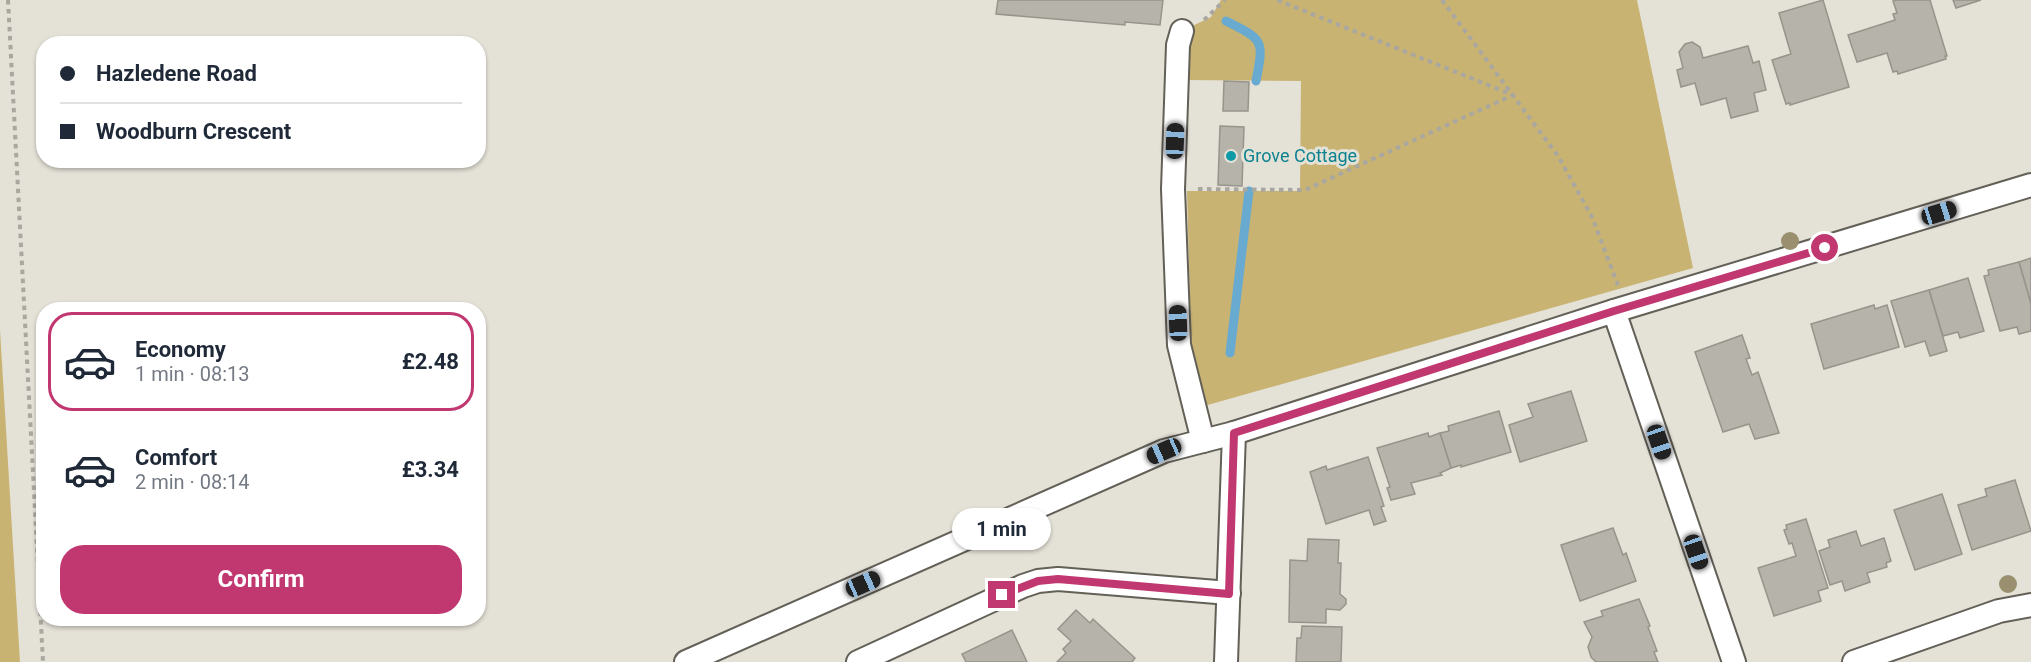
<!DOCTYPE html>
<meta charset="utf-8">
<style>
body{margin:0;font-family:Roboto,sans-serif;background:#f2f2f3;color:#1f2937;height:100vh;display:flex;flex-direction:column;font-size:22px;white-space:nowrap}
*{box-sizing:border-box;margin:0}
p{font-size:20px;color:#747a83}
.icon{flex:none;width:33px;height:33px;fill:none;stroke:currentColor;stroke-width:2;stroke-linecap:round;stroke-linejoin:round}
.map{position:relative;flex:1;overflow:hidden}
.sheet{position:absolute;left:36px;top:302px;width:450px;height:324px;display:flex;flex-direction:column;background:#fff;border-radius:24px;box-shadow:0 2px 4px #0004}
.sheet>*{flex:none}
.banner{position:absolute;left:36px;top:36px;width:450px;height:132px;border-radius:24px;box-shadow:0 2px 4px #0004;display:grid;align-content:center;height:132px;padding:0 24px;background:#fff}
.end{position:absolute;width:27px;height:27px;margin:-14px;border:8px solid #c13770;background:#fff;box-shadow:0 0 0 3px #fff}
.from{border-radius:50%}
.bubble{position:absolute;height:42px;border-radius:21px;background:#fff;box-shadow:0 2px 4px #0004;font-size:20px;font-weight:700;line-height:42px;text-align:center}
.car{position:absolute;width:18px;height:36px;margin:-18px -9px;border-radius:8px;box-shadow:0 0 4px 2px #0007;background:linear-gradient(#222 24%,#8ab4d8 0 40%,#222 0 76%,#8ab4d8 0 86%,#222 0)}
.banner b{display:flex;align-items:center;gap:21px;height:57px;font-size:22px}
.banner b+b{border-top:2px solid #e0e1e3}
.banner i{width:15px;height:15px;background:#1f2937}
ul{padding:10px 0 0;list-style:none}
li{display:flex;align-items:center;gap:18px;height:99px;margin:0 12px 9px;padding:0 12px;border:3px solid transparent;border-radius:24px}
li div{flex:1}
li b{display:block;font-size:22px}
li em{font-style:normal;font-weight:700}
li.on{border-color:#c13770}
li>.icon{width:54px;height:54px;stroke-width:1.5}
.action{display:flex;gap:12px;margin-top:auto;padding:12px 24px}
.action a{flex:1;height:69px;border-radius:24px;background:#c13770;color:#fff;font-size:24px;font-weight:700;line-height:69px;text-align:center}
.map>svg:first-child{display:block}
.green{fill:#c8b373}
.lines{fill:none;stroke-linecap:round;stroke-linejoin:round}
.stream{stroke:#68aad0;stroke-width:9}
.building{fill:#b6b3aa;stroke:#97948b;stroke-width:1.5}
.street-casing{stroke:#626057;stroke-width:26}
.path{stroke:#a9a79f;stroke-width:4;stroke-dasharray:4.5 4.5;stroke-linecap:butt}
.street{stroke:#fff;stroke-width:22}
.tree{fill:#9a9070}
.route{stroke:#c13770;stroke-width:8}
.culture-dot{fill:#0f9aa8;stroke:#e4e1d7;stroke-width:2}
.labels{text-anchor:middle;stroke-width:6;stroke-linejoin:round;paint-order:stroke}
.culture-label{font-size:18px;fill:#0d838f;stroke:#e4e1d7;text-anchor:start}
</style>
<div class="map">
<svg width="2031" height="662" viewBox="0 0 2031 662">
<rect width="100%" height="100%" fill="#e4e1d7"/>
<g class="green">
<polygon points="1221,0 1637,0 1693,268 1197,408 1192,372 1187,191 1300,191 1301,81 1184,80 1182,31 1211,17"/>
<polygon points="0,330 20,662 0,662"/>
</g>
<g class="lines">
<g class="stream">
<path d="M1226 21C1264 40 1264 40 1256 81"/>
<polyline points="1230,353 1249,191"/>
</g>
</g>
<g class="building">
<polygon points="998,0 1163,0 1160,25 1125,22 1125,25 996,14"/>
<polygon points="1823,0 1849,87 1790,105 1790,103 1786,104 1772,60 1791,54 1779,13"/>
<polygon points="1896,0 1930,0 1947,56 1945,56 1946,59 1898,74 1897,71 1893,72 1887,53 1857,62 1848,35 1895,20 1893,14 1897,13 1893,1"/>
<polygon points="1953,0 1981,0 1956,8"/>
<polygon points="1692,42 1700,47 1703,58 1748,46 1753,63 1759,61 1766,90 1754,93 1758,111 1731,118 1726,98 1701,105 1695,83 1681,87 1677,70 1683,68 1679,52 1685,44"/>
<polygon points="1224,81 1249,82 1248,111 1223,111"/>
<polygon points="1220,126 1244,127 1242,186 1218,185"/>
<polygon points="2031,258 2031,304 2019,262"/>
<polygon points="2019,262 2031,304 2031,331 2019,334 2017,327 2000,331 1984,276 1989,275 1988,270"/>
<polygon points="1968,278 1984,331 1960,338 1958,332 1943,336 1929,290"/>
<polygon points="1929,290 1947,351 1930,356 1925,341 1905,347 1891,301"/>
<polygon points="1874,305 1875,309 1887,305 1899,347 1824,369 1811,324"/>
<polygon points="1742,335 1750,358 1746,359 1752,375 1758,372 1779,433 1755,439 1749,424 1723,432 1695,352"/>
<polygon points="1571,391 1587,441 1520,462 1509,425 1533,417 1528,404"/>
<polygon points="1499,411 1511,452 1461,467 1461,465 1451,468 1440,433 1449,431 1448,426"/>
<polygon points="1428,433 1429,437 1440,433 1451,468 1440,473 1442,475 1411,483 1415,494 1391,500 1387,488 1390,487 1377,448"/>
<polygon points="1368,457 1384,506 1381,507 1386,521 1374,525 1369,510 1326,524 1310,472 1326,466 1327,470"/>
<polygon points="2015,480 2031,531 1972,550 1958,505 1987,496 1985,489"/>
<polygon points="1942,494 1962,554 1915,570 1894,510"/>
<polygon points="1806,519 1828,588 1818,591 1821,601 1774,616 1758,568 1796,556 1792,543 1789,544 1784,530 1787,529 1786,525"/>
<polygon points="1613,528 1623,555 1626,553 1636,581 1580,601 1561,545"/>
<polygon points="1856,531 1861,546 1884,538 1891,561 1886,563 1887,567 1867,573 1870,582 1845,591 1842,581 1830,585 1819,551 1830,547 1828,540"/>
<polygon points="1308,539 1339,540 1338,563 1341,563 1340,594 1346,599 1346,604 1340,610 1326,609 1326,623 1289,622 1290,560 1307,561"/>
<polygon points="1639,599 1650,626 1648,627 1657,651 1654,652 1658,662 1596,662 1591,657 1588,647 1592,637 1584,622 1603,616 1601,611"/>
<polygon points="1076,610 1090,623 1093,619 1135,658 1132,662 1057,662 1066,653 1063,649 1071,641 1058,629"/>
<polygon points="1302,626 1342,627 1341,662 1296,662 1297,638 1301,638"/>
<polygon points="1012,630 1027,662 966,662 962,654"/>
</g>
<g class="lines">
<g class="street-casing">
<g id="street">
<polyline points="1182,31 1178,45 1173,189 1179,345 1203,441"/>
<polyline points="1614,311 1734,662"/>
<polyline points="686,662 1164,451 1234,433 1614,311 2031,185"/>
<polyline points="858,662 1023,586 1038,581 1058,579 1229,593"/>
<polyline points="1226,662 1234,433"/>
<polyline points="1854,662 1999,611 2031,605"/>
</g>
</g>
<g class="path">
<polyline points="8,0 43,662"/>
<polyline points="1442,0 1558,156 1592,217 1618,285"/>
<polyline points="1204,20 1225,0"/>
<polyline points="1198,189 1305,190 1513,95 1277,0"/>
</g>
<use href="#street" class="street"/>
</g>
<g class="tree">
<circle cx="1790" cy="241" r="9"/>
<circle cx="2008" cy="584" r="9"/>
</g>
<g class="lines">
<polyline class="route" points="1002,595 1038,581 1058,579 1229,594 1234,433 1614,311 1825,248"/>
</g>
<circle class="culture-dot" cx="1231" cy="156" r="6"/>
<g class="labels">
<g class="culture-label">
<text x="1243" y="162">Grove Cottage</text>
</g>
</g>
</svg>
<i class="end from" style="left:1825px;top:248px"></i>
<i class="end" style="left:1002px;top:595px"></i>
<div class="bubble" style="left:952px;top:508px;width:99px">1 min</div>
<i class="car" style="left:1175px;top:141px;rotate:2deg"></i>
<i class="car" style="left:1939px;top:213px;rotate:73deg"></i>
<i class="car" style="left:1178px;top:323px;rotate:358deg"></i>
<i class="car" style="left:1659px;top:442px;rotate:161deg"></i>
<i class="car" style="left:1164px;top:451px;rotate:246deg"></i>
<i class="car" style="left:1696px;top:552px;rotate:161deg"></i>
<i class="car" style="left:863px;top:584px;rotate:66deg"></i>
<div class="banner">
<b><i class="from"></i>Hazledene Road</b>
<b><i></i>Woodburn Crescent</b>
</div>
<section class="sheet">
<ul>
<li class="on"><svg class="icon" aria-label="car" viewBox="0 0 24 24"><path d="M5 17H2v-5l4-1 3-4h7l3 4 3 1v5h-3M9 17h6M6 11h13"/><circle cx="7" cy="17" r="2"/><circle cx="17" cy="17" r="2"/></svg><div><b>Economy</b><p>1 min · 08:13</p></div><em>£2.48</em></li>
<li><svg class="icon" aria-label="car" viewBox="0 0 24 24"><path d="M5 17H2v-5l4-1 3-4h7l3 4 3 1v5h-3M9 17h6M6 11h13"/><circle cx="7" cy="17" r="2"/><circle cx="17" cy="17" r="2"/></svg><div><b>Comfort</b><p>2 min · 08:14</p></div><em>£3.34</em></li>
</ul>
<div class="action"><a>Confirm</a></div>
</section>
</div>
